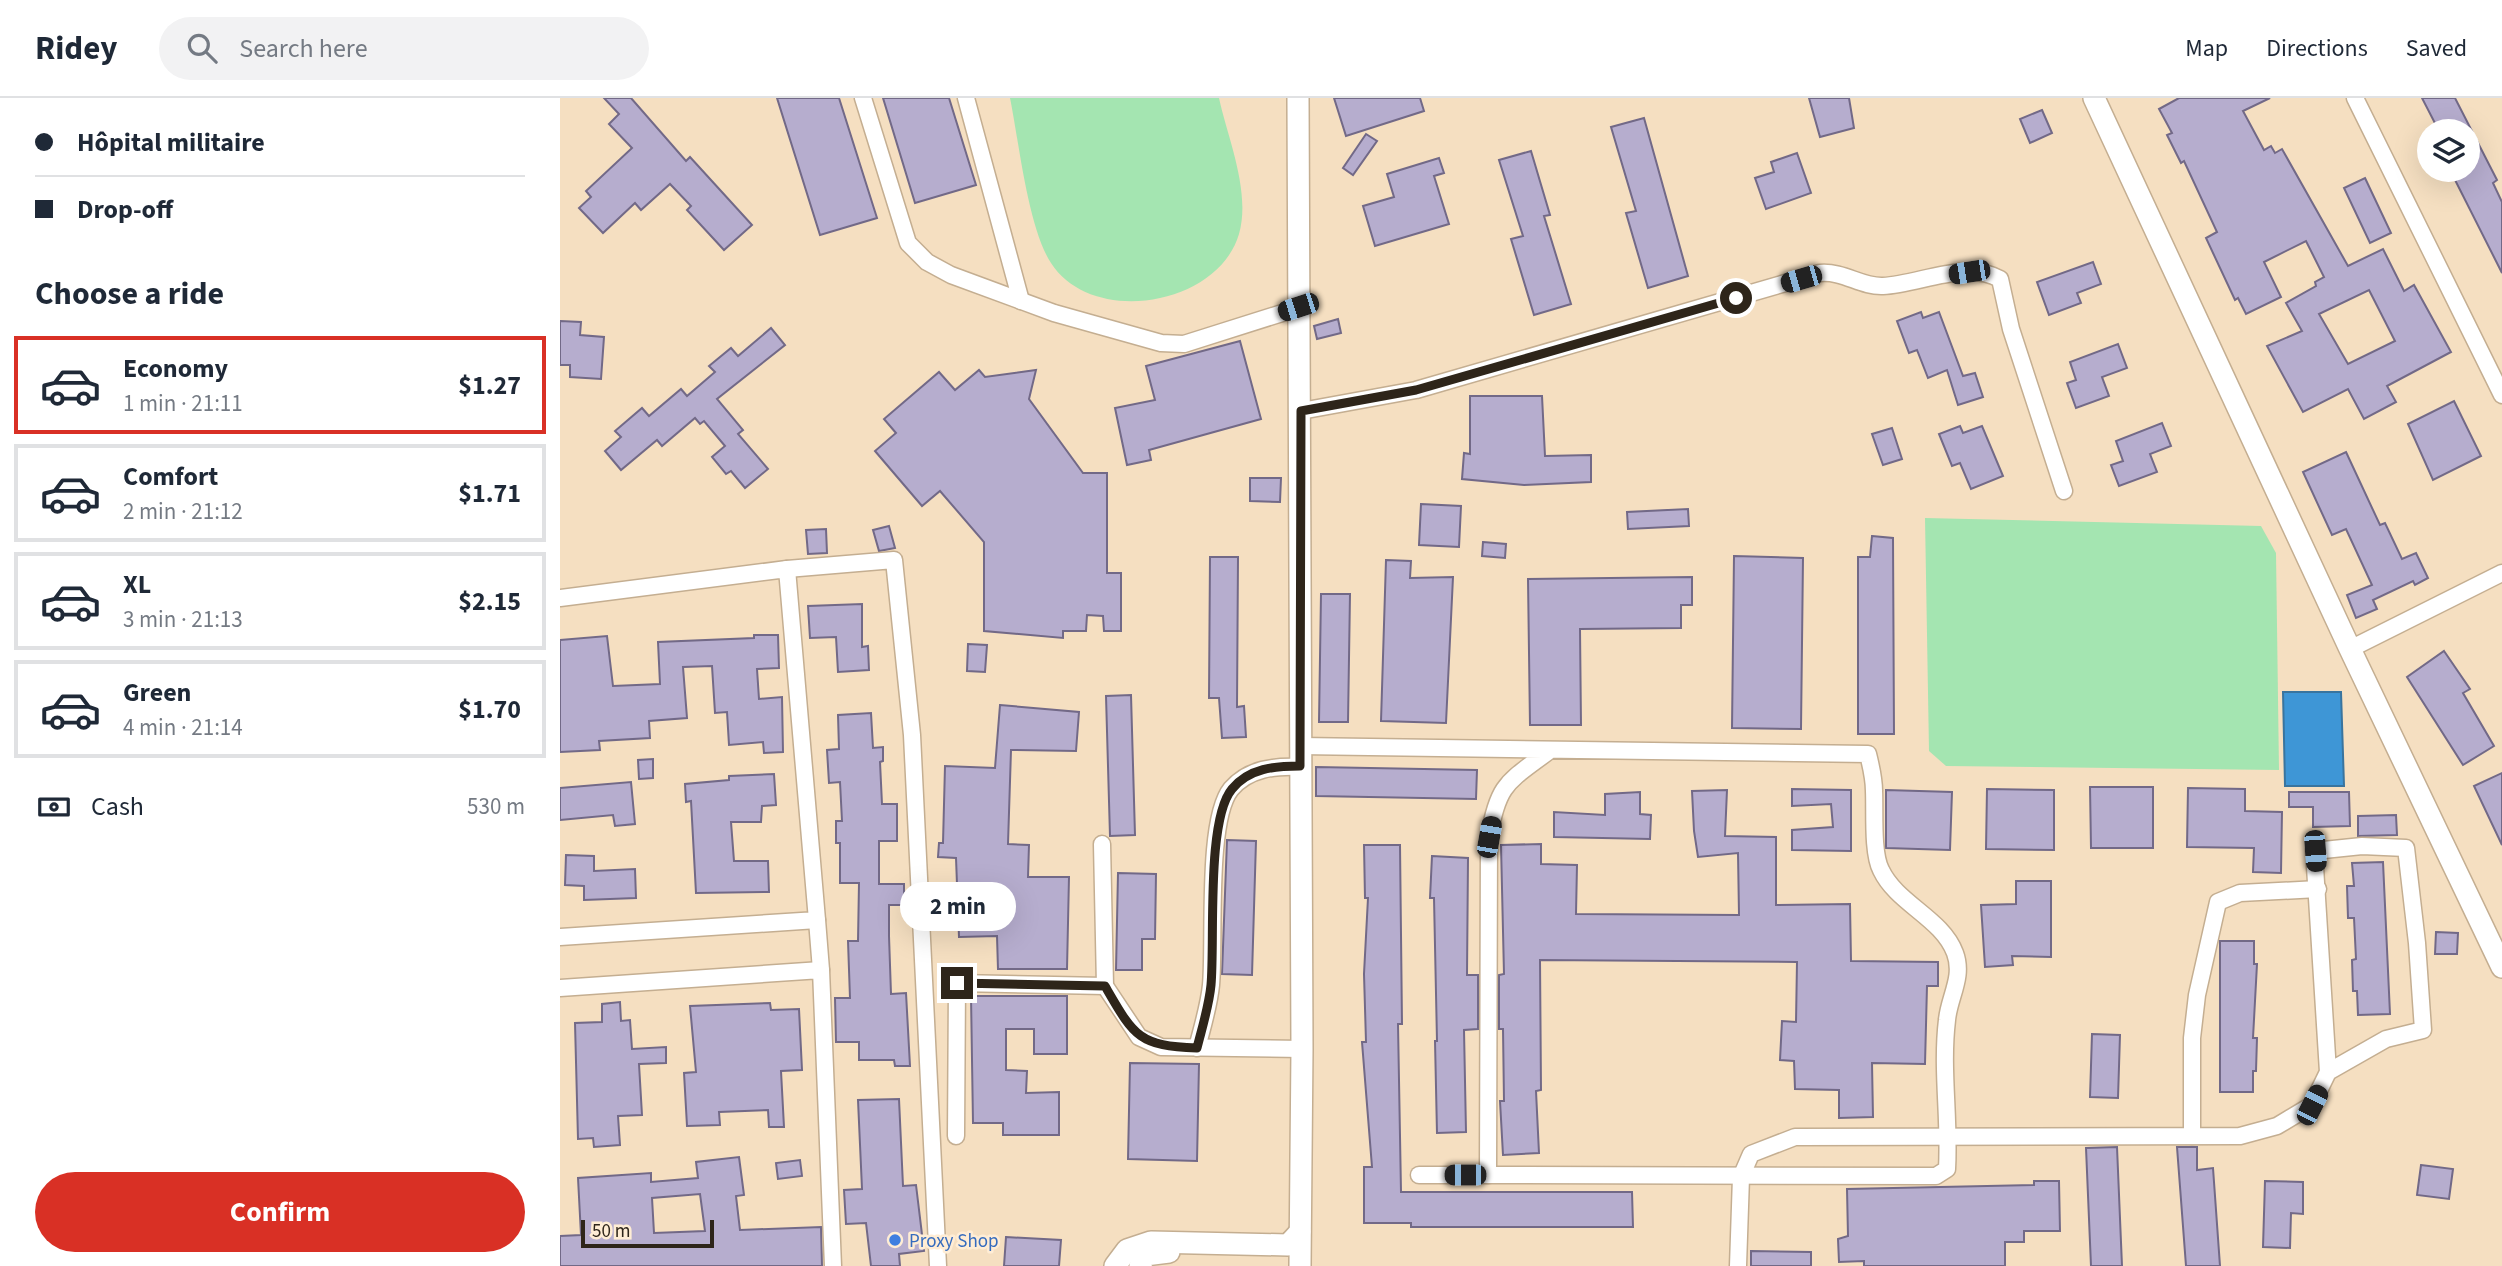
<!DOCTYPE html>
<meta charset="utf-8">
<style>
body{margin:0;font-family:"Source Sans 3",sans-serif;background:#f2f2f3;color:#1f2937;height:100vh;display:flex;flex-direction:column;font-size:26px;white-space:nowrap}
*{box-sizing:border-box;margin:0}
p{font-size:23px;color:#747a83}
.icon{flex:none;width:38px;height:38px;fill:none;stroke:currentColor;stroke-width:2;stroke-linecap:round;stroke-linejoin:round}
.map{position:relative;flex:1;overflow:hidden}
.side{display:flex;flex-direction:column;background:#fff;width:560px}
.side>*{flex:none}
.guide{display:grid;align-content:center;height:154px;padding:0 35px;background:#fff}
.controls{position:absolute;left:1857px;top:21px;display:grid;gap:14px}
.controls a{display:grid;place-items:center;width:63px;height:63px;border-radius:50%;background:#fff;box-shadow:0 7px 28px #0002;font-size:35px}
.scale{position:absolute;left:21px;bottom:18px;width:133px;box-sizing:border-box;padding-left:7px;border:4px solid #2e251a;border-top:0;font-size:19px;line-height:24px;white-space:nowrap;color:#2e251a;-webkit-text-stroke:5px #ffedd5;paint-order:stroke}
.end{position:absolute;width:32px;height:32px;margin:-16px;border:9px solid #2e251a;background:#fff;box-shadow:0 0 0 4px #fff}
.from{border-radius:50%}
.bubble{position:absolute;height:49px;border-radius:24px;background:#fff;box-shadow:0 7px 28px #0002;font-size:23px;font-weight:700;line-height:49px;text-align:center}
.car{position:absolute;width:21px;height:42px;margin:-21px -10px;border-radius:9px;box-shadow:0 0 5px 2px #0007;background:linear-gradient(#222 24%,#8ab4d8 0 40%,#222 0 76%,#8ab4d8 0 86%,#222 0)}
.guide b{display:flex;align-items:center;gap:24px;height:66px;font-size:26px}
.guide b+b{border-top:2px solid #e0e1e3}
.guide i{width:18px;height:18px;background:#1f2937}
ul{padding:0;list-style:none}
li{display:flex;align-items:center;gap:21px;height:98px;margin:0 14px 10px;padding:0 21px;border:4px solid #e0e1e3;border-radius:0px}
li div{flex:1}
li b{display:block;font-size:26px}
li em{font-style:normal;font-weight:700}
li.selected{border-color:#d93025}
li>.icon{width:63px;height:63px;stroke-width:1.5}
h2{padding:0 35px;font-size:32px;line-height:84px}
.pay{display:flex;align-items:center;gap:18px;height:77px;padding:0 35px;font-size:26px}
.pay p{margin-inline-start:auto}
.action{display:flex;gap:14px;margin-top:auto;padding:14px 35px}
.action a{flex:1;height:80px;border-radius:42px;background:#d93025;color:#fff;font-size:28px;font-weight:700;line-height:80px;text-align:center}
header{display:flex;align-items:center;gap:42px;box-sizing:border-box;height:98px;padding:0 35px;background:#fff;border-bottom:2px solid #e0e1e3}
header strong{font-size:33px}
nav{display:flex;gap:38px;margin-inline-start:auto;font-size:24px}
.search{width:490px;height:63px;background:#f2f2f3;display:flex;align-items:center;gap:18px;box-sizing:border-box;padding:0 24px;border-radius:38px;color:#747a83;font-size:26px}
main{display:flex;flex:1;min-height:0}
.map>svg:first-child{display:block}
.green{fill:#a4e5b1}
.water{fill:#3e96d6;stroke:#39749e;stroke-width:2}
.building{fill:#b6adce;stroke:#726987;stroke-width:2;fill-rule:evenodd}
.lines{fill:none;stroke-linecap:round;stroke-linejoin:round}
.street-casing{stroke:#c4ae91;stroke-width:19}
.secondary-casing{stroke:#c4ae91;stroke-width:24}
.street{stroke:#fff;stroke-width:16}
.secondary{stroke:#fff;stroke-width:21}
.route{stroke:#2e251a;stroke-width:9}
.shop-dot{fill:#3f7fe0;stroke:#ffedd5;stroke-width:2.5}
.labels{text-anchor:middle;stroke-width:5;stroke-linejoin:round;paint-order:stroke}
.shop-label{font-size:19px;fill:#366cbe;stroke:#ffedd5;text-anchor:start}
</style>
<header>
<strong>Ridey</strong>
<div class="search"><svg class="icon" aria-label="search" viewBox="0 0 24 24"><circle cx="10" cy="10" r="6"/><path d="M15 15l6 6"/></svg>Search here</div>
<nav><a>Map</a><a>Directions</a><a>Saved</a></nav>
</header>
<main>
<section class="side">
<div class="guide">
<b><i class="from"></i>Hôpital militaire</b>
<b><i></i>Drop-off</b>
</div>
<h2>Choose a ride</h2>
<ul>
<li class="selected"><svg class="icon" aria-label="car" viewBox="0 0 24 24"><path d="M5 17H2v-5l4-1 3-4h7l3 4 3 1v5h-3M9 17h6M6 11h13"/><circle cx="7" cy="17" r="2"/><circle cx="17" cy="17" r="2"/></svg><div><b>Economy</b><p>1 min · 21:11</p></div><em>$1.27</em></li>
<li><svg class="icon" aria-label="car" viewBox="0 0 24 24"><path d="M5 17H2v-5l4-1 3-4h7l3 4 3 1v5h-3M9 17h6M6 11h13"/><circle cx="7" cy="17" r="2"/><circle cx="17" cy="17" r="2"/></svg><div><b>Comfort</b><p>2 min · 21:12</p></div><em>$1.71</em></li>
<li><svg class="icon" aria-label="car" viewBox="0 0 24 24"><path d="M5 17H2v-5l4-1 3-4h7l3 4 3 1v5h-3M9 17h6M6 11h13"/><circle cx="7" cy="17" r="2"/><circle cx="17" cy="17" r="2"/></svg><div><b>XL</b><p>3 min · 21:13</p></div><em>$2.15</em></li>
<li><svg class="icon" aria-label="car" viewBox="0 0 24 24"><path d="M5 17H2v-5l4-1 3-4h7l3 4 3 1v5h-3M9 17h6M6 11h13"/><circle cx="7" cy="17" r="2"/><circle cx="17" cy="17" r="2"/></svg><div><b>Green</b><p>4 min · 21:14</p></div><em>$1.70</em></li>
</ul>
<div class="pay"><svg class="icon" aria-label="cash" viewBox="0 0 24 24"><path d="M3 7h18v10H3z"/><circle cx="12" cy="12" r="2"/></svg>Cash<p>530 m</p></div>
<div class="action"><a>Confirm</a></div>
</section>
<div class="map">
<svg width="1942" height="1168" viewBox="0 0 1942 1168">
<rect width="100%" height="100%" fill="#f5dfc1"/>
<g class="green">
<path d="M450 0H659C668 41 691 94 679 136 658 208 532 229 491 165 468 130 459 44 450 0Z"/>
<polygon points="1365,420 1701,428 1716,455 1719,672 1386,668 1369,653"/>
</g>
<polygon class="water" points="1723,594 1781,594 1784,688 1725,688"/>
<g class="building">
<polygon points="44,0 71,0 126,63 130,59 192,127 164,152 127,112 131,108 110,86 81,112 75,105 43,135 19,110 31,99 26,93 72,50 49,26 59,16"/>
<polygon points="217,0 279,0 317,120 260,137"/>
<polygon points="323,0 389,0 416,87 355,105"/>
<polygon points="774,0 860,0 864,13 786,38"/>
<polygon points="1249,0 1289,0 1294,30 1260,39"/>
<path d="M1619 0H1710L1683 13 1704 52 1711 48 1715 55 1722 51 1788 168 1823 151 1844 193 1854 187 1891 254 1827 288 1836 304 1804 321 1788 291 1743 314 1707 248 1742 233 1726 205 1756 188 1755 184 1764 179 1746 143 1704 164 1721 199 1686 216 1678 200 1675 202 1646 140 1657 134 1624 63 1621 65 1607 37 1612 35 1599 11ZM1809 192 1835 243 1788 266 1759 216Z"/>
<polygon points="1862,0 1895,0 1937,82 1933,85 1942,104 1942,175 1890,72 1908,72 1908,33 1879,33"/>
<polygon points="1482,12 1492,35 1470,45 1460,21"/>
<polygon points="1084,20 1128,178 1088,190 1066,115 1076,113 1051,29"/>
<polygon points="806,36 817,43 793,77 783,70"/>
<polygon points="971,53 990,117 984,118 1011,206 974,217 951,141 963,138 939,62"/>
<polygon points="1237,55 1251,95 1206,111 1195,80 1214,74 1211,64"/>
<polygon points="879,60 884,75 874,78 889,126 815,148 803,108 834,99 827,76"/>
<polygon points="1805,80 1831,135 1810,145 1784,90"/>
<polygon points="1533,164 1541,186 1517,195 1521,205 1489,217 1477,184"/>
<polygon points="1361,214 1363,220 1379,214 1403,278 1415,275 1423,299 1398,307 1387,272 1368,280 1357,252 1349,255 1337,223"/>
<polygon points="778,221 781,235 757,241 754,228"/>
<polygon points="0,223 21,224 20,237 44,239 41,281 10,279 10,267 0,267"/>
<polygon points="211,230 225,247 157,301 183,332 178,336 208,371 185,390 171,373 166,376 152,359 165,348 144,323 140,326 135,320 102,348 97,342 61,372 45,353 61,339 55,333 82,310 89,318 121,291 127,298 155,274 149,268 171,250 178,258"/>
<polygon points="680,243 701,321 589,352 591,362 567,367 555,310 595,302 586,268"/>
<polygon points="1558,246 1567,270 1542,279 1549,298 1516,310 1507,285 1516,282 1510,264"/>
<polygon points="419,272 425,279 476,272 469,301 523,375 547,375 547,475 561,475 561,533 544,533 543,518 527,517 526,533 503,533 503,540 424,533 424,444 380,393 362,408 315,353 336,335 324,321 379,274 395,292"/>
<polygon points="910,298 982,298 985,358 1031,357 1031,384 964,387 902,381 904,355 910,356"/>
<polygon points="1894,303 1921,358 1873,382 1848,326"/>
<polygon points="1602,325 1611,348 1590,356 1597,374 1559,388 1551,367 1563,363 1556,343"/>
<polygon points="1400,328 1403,335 1422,328 1443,378 1411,391 1400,365 1392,368 1379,336"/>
<polygon points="1332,330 1342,361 1323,367 1312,336"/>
<polygon points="1786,354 1820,427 1825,425 1842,461 1856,455 1868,480 1855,487 1853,483 1813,502 1817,511 1796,520 1787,497 1812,487 1786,431 1772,437 1743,374"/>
<polygon points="690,380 721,380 720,404 690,403"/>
<polygon points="861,406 901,408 899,449 859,447"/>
<polygon points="1128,411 1129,428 1068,431 1067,414"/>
<polygon points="329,428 335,450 319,453 313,432"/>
<polygon points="266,431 267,455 248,456 246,432"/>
<polygon points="1312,438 1333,440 1334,636 1298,636 1298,459 1310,459"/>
<polygon points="923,444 946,446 945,460 922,458"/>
<polygon points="1174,458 1243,460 1241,631 1172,630"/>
<polygon points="650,459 678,459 677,609 684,608 686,639 662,640 659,600 649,600"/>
<polygon points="826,462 851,463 850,480 893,479 886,625 821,623"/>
<polygon points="1132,479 1132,507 1121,507 1121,530 1020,531 1021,627 970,627 968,481"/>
<polygon points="761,496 790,496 788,624 759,624"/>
<polygon points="302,506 302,549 308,548 309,572 278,574 276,539 250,540 248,508"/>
<polygon points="194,537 218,537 219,570 197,571 199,601 222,599 223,654 204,655 203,644 169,647 167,614 155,615 152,568 123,569 127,620 89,623 90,640 39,643 40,652 0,654 0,542 47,538 53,588 100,586 98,544 194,540"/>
<polygon points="408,546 427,547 425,574 407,573"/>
<polygon points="1884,553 1910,591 1903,595 1934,648 1903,667 1847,579"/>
<polygon points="571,597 575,737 550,738 546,598"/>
<polygon points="440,607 519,614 516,653 451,652 448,746 469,747 468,779 509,779 507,871 438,871 437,838 399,839 396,760 378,759 379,745 383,745 385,668 435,670"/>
<polygon points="311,615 313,650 323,649 323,663 320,664 322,706 337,706 337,743 319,743 319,786 344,786 344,807 329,807 329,838 331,896 346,895 350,968 335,968 334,962 299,962 299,944 276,944 275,900 290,900 288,843 298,843 299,785 280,785 280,745 276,745 276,723 282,723 280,684 269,685 267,652 279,651 278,617"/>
<polygon points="93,661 93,680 79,681 78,662"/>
<polygon points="756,669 917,672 916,701 756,698"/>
<polygon points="1942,675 1942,747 1914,688"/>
<polygon points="214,676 216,707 202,708 201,724 171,724 174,763 208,763 209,794 136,795 131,703 126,704 125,686 169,682 169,678"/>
<polygon points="71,684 75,726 55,728 53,717 0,722 0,690"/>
<polygon points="1530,689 1593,689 1593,750 1531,750"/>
<polygon points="1628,690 1685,691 1685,713 1722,714 1721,775 1693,774 1694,750 1627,749"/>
<polygon points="1232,691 1291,692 1291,753 1232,752 1232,732 1273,729 1271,706 1232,708"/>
<polygon points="1427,691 1494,692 1494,752 1426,751"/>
<polygon points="1167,692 1165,738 1216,739 1216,807 1290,806 1291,863 1378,864 1378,888 1367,888 1365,966 1312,965 1313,1019 1279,1020 1279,992 1235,991 1234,963 1220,962 1222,923 1236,924 1237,864 980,862 981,992 976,993 979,1055 943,1057 940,1003 944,1003 943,931 939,931 939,877 944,876 941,747 981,746 981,766 1017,767 1016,816 1179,817 1178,755 1138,759 1134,733 1132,693"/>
<polygon points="1326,692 1392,694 1390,752 1326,750"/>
<polygon points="1080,694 1080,716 1091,717 1090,741 994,739 994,714 1045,717 1045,696"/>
<polygon points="1729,694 1789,694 1790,728 1753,729 1753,709 1729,709"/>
<polygon points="1836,717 1837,737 1798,738 1798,718"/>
<polygon points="667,742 696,743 692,877 662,876"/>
<polygon points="804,747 840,747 842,926 838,926 841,1094 1072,1094 1073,1129 851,1129 851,1125 804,1125 804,1069 812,1069 802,944 806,944 804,876 808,800 805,800"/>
<polygon points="6,757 34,758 34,773 75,771 76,800 24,802 24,788 5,787"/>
<polygon points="872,758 908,760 907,877 918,877 918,931 904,932 906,1034 877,1035 875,943 877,943 874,800 870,800"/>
<polygon points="1823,764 1830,916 1798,917 1797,893 1793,893 1792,862 1796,861 1794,820 1788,820 1787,788 1794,788 1792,765"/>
<polygon points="558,775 596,776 595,841 582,841 582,872 556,872"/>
<polygon points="1456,783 1491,783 1491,859 1452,858 1453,867 1425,869 1421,807 1456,806"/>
<polygon points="1876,834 1898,835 1897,856 1875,856"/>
<polygon points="1660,843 1694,843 1694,866 1697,866 1693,940 1697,940 1696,973 1693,973 1693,994 1660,994"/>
<polygon points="411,898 507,898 507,956 474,956 474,931 446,931 446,972 467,973 466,995 499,994 499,1037 443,1037 443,1025 413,1025"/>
<polygon points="60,904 61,923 70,922 72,951 106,949 106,965 79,966 82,1017 58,1018 60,1047 34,1049 33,1040 18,1041 15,925 42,924 42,906"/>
<polygon points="210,905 211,912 239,911 242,972 221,973 224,1029 209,1029 208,1012 159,1014 160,1027 127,1028 124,975 136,974 130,908"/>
<polygon points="1532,936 1560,937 1558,1000 1530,999"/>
<polygon points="570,965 639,966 637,1063 568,1061"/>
<polygon points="339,1001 343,1088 356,1087 364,1153 339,1156 340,1168 311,1168 306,1125 286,1126 284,1092 302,1091 298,1002"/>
<polygon points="1557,1049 1562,1168 1531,1168 1526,1050"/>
<polygon points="1617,1049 1637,1049 1637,1072 1653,1070 1660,1168 1626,1168"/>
<path d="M179 1059 184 1097 176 1098 180 1132 261 1129 262 1168H0V1138L21 1137 18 1080 91 1075V1084L138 1080 136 1064ZM140 1096 145 1133 94 1135 92 1100Z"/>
<polygon points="240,1062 242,1078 218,1081 216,1065"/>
<polygon points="1861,1067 1893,1071 1889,1101 1857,1097"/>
<polygon points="1474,1083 1499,1083 1500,1133 1464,1133 1464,1144 1445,1144 1445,1168 1304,1168 1304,1163 1279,1164 1278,1141 1288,1138 1287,1091 1474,1087"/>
<polygon points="1705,1083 1743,1084 1743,1116 1731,1115 1730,1150 1703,1149"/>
<polygon points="446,1139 501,1142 499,1168 444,1168"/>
<polygon points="1191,1153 1251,1154 1251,1168 1191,1168"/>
</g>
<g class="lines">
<g class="street-casing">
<g id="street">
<polyline points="303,0 348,145 367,164 391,177 494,215 601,245 624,246 738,210"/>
<polyline points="406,0 461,203"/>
<polyline points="1795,0 1942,297"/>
<path d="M741 313 856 292 1260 175C1284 173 1301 189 1323 188 1360 186 1406 162 1440 181L1451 231 1504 393"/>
<polyline points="227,471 334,462 352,637 378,1168"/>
<polyline points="0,500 227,471 257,822 0,839"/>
<polyline points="1790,551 1942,475"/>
<path d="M740 648 1308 656C1311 668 1314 680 1314 693 1315 713 1312 755 1321 772 1337 806 1382 820 1395 855 1404 879 1389 899 1387 922 1381 972 1390 1021 1387 1071L1376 1078 928 1077 929 739C938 685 948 684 989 653"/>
<polyline points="542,746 545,888 579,939 601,949 742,951"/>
<polyline points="257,822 261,872"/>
<polyline points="0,890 261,872 273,1168"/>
<path d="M637 950C642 930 649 908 651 887 655 844 646 722 671 691 689 670 715 668 740 669"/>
<polyline points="396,1038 397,885 545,888"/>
<polyline points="1632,1038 1632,940 1637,897 1658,804 1680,795 1758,791"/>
<polyline points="859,1077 928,1077"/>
<polyline points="1178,1168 1181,1079 1191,1056 1235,1039 1680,1038 1717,1028 1752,1007 1768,974 1754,753 1802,748 1846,750 1857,845 1863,932 1826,941 1768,974"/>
</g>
</g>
<g class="secondary-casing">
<g id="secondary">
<polyline points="738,0 742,951 740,1168"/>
<polyline points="1534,0 1790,551 1942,869"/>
<polyline points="555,1168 567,1152 591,1144 728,1147 740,1134"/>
<polyline points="580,1168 585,1157 609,1154"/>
</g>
</g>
<use href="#street" class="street"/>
<use href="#secondary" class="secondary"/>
</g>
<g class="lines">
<path class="route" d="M397 885 545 888C574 938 578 948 637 950 642 930 649 908 651 887 655 844 646 722 672 691 689 670 715 668 740 668L741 313 856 292 1176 200"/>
</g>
<circle class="shop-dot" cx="335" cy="1142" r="7"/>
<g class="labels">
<g class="shop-label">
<text x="349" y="1149">Proxy Shop</text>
</g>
</g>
</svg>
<div class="controls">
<a><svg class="icon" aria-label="layers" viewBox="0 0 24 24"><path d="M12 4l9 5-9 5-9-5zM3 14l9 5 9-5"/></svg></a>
</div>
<div class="scale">50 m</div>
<i class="end from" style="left:1176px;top:200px"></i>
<i class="end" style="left:397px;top:885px"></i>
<div class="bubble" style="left:340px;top:784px;width:116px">2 min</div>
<i class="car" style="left:1409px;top:174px;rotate:261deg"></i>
<i class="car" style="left:1241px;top:181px;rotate:254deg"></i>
<i class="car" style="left:738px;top:209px;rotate:252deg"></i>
<i class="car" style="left:929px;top:739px;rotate:10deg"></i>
<i class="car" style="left:1755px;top:753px;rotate:176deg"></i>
<i class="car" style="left:1752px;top:1007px;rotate:27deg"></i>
<i class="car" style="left:905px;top:1077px;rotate:270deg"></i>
</div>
</main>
